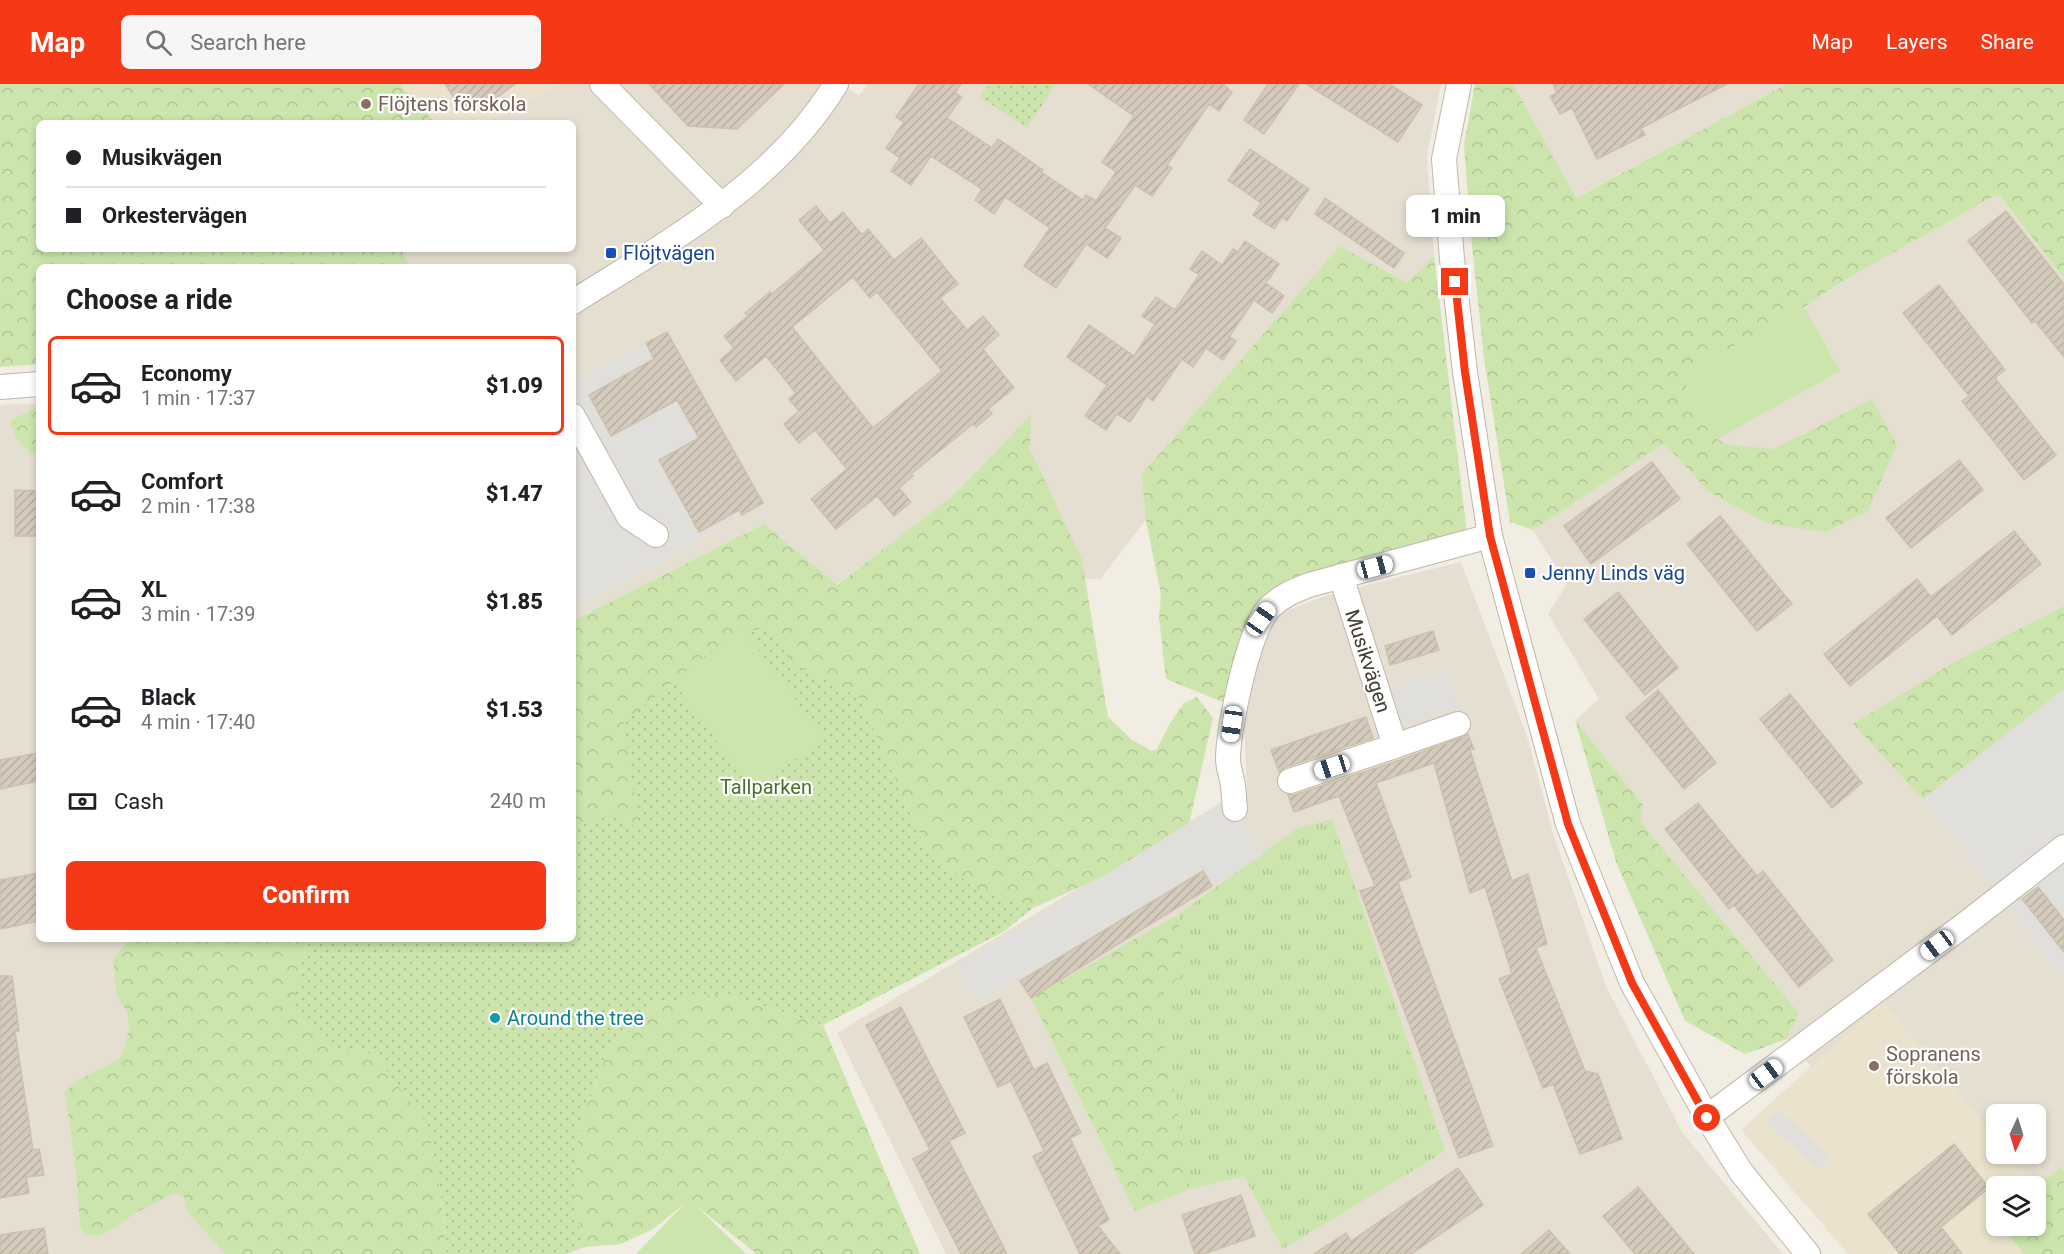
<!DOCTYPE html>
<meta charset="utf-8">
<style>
body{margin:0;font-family:Roboto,sans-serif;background:#f6f6f6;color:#202124;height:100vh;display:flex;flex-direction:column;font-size:22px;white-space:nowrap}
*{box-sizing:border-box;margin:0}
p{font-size:20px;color:#757577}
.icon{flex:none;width:33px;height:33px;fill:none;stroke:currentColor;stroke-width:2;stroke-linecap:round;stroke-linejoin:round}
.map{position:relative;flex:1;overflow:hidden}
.side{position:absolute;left:36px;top:180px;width:540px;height:678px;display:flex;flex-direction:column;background:#fff;border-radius:9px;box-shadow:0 3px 9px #0003}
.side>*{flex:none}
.banner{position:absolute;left:36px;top:36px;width:540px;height:132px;border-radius:9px;box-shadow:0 3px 9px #0003;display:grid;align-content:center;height:132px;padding:0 30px;background:#fff}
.needle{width:39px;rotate:184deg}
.fabs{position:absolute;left:1986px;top:1020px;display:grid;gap:12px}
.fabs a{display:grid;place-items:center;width:60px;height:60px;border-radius:9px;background:#fff;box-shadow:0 3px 9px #0003;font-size:30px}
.end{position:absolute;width:27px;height:27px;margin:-14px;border:8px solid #f53916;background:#fff;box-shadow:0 0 0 3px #fff}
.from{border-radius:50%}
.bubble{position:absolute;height:42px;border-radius:9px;background:#fff;box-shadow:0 3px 9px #0003;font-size:20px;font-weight:800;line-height:42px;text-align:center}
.car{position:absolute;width:18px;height:36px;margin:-18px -9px;border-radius:8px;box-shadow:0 0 4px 2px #0007;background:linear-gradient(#fff 24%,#345 0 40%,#fff 0 76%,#345 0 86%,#fff 0)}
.banner b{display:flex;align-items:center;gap:21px;height:57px;font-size:22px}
.banner b+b{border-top:2px solid #e0e0e0}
.banner i{width:15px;height:15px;background:#202124}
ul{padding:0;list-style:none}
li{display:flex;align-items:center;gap:18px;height:99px;margin:0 12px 9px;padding:0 18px;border:3px solid transparent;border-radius:9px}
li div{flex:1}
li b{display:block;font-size:22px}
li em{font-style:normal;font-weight:800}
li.on{border-color:#f53916}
li>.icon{width:54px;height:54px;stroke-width:1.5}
h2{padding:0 30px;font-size:27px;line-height:72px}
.pay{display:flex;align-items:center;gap:15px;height:66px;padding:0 30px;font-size:22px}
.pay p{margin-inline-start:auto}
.action{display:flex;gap:12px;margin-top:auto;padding:12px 30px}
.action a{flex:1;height:69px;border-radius:9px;background:#f53916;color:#fff;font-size:24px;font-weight:800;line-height:69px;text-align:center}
header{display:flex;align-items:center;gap:36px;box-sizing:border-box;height:84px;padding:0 30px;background:#f53916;color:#fff}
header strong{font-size:28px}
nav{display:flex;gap:33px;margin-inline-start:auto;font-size:21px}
.search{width:420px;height:54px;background:#f6f6f6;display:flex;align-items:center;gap:15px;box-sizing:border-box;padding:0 21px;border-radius:9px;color:#757577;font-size:22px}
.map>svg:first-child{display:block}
.residential{fill:#e5dfd1;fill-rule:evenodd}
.education{fill:#eae2cd;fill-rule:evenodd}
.grass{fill:url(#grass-tufts)}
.forest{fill:url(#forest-crowns)}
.park{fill:url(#park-dots)}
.pitch{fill:#cbe5ac}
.parking{fill:#e1dfdb}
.building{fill:url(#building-hatch);stroke:#cdc0ac;stroke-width:1.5;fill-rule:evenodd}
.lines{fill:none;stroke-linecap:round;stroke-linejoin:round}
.minor-casing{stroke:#bfb7a9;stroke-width:26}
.minor{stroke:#fff;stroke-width:24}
.route{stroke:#f53916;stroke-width:8}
.education-dot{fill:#8d6e63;stroke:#fff;stroke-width:2}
.transit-dot{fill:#1a4fb4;stroke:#fff;stroke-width:2}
.culture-dot{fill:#0f9aa8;stroke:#fff;stroke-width:2}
.labels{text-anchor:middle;stroke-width:4.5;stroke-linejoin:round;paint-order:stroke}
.education-label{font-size:20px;fill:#785e54;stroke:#fff;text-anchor:start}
.transit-label{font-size:20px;fill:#164399;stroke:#fff;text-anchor:start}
.street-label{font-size:20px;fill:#423d33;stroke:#fff}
.park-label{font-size:20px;fill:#447229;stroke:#fff}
.culture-label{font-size:20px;fill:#0d838f;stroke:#fff;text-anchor:start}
</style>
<header>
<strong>Map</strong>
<div class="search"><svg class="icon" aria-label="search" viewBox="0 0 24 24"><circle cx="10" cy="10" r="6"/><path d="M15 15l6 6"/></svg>Search here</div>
<nav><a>Map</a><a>Layers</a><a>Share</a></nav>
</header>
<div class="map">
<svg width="2064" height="1170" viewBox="0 0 2064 1170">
<defs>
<pattern id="grass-tufts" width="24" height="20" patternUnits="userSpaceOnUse" patternTransform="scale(1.5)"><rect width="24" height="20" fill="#cbe5ac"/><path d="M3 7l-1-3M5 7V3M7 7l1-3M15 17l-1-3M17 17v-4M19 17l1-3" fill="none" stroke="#b0c594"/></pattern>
<pattern id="forest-crowns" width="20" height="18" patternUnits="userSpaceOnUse" patternTransform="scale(1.5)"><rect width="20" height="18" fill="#cbe5ac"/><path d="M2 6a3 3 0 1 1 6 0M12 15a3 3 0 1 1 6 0" fill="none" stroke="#b0c594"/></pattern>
<pattern id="park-dots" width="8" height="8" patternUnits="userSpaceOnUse" patternTransform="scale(1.5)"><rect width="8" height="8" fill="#cbe5ac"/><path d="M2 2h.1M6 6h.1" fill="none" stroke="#b0c594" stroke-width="1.8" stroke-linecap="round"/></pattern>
<pattern id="building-hatch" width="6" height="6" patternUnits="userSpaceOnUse" patternTransform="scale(1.5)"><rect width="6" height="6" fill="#d5cbbc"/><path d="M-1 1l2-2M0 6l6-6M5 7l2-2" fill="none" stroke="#b8afa2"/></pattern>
</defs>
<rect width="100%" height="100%" fill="#f1ede3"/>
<g class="residential">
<polygon points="399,0 843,0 859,12 868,0 1441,0 1427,72 1434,172 1406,199 1205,360 1100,495 991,491 881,467 836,501 764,440 573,537 573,183 410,183 401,165 573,165 573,39 435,39"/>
<polygon points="1513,0 1787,0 1575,114"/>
<path d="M1998 110 2064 194V1086L2061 1083 2036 1103 1996 1102V1142L2024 1170 1889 1074 1787 955 1799 929 1639 738 1643 721 1575 636 1599 615 1548 530 1567 500 1533 446 1703 332 1804 223 1841 198ZM1996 1030H2036V1070H1996Z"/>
<polygon points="9,320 39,320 39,855 243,855 248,1170 0,1170 0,322"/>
<polygon points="1461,478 1526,649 1554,752 1606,902 1682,1048 1783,1170 946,1170 837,949 1247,703 1244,638 1259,575 1277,530 1331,510"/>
</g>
<g class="education">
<polygon points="178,0 560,0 488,39 238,39"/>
<path d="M1883 917 1996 1054V1070H2009L2064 1136V1170H1848L1741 1046ZM1996 1102H2036V1142H1996Z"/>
</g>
<polygon class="grass" points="1332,735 1445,1067 1283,1165 1244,1092 1190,1105 1169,976 1151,922 1182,889 1179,830 1296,745"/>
<g class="forest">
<polygon points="0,0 399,0 435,39 39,39 39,165 401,165 410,183 39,183 39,280 0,283"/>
<polygon points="1475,0 1513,0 1576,114 1787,0 2064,0 2064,194 1998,110 1841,198 1804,223 1681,292 1717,355 1728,361 1774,365 1872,315 1897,361 1868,427 1825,448 1766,439 1709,408 1664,359 1533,446 1510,438 1484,274 1472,162 1464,61"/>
<polygon points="1340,162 1406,199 1434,172 1468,458 1269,524 1235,623 1166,595 1159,534 1161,511 1146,437 1142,390"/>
<path d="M39 322V372C23 366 14 354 10 337Z"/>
<polygon points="1031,331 1030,365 1082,476 1108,633 1132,656 1152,667 1157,665 1170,639 1184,619 1197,613 1213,634 1189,740 1111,789 1033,824 1000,812 982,810 925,763 859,613 794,581 639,746 579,740 573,748 573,537 764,440 837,501 955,410"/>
<polygon points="2064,522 2064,605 1923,715 1853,640 1951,580"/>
<polygon points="1575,636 1643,721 1640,738 1799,929 1787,955 1745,970 1685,937 1616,778"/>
<polygon points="1179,830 1182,889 1151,923 1169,976 1190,1105 1135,1127 1031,914"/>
<polygon points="129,855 309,855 301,877 332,964 374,970 428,1040 440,1103 447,1170 225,1170 187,1127 184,1113 174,1109 137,1128 116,1143 99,1152 85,1150 80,1143 76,1085 65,1009 73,1000 84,993 117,977 124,967 129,946 128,929 117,912 113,876"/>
<polygon points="722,909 823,941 920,1170 757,1170 689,1116 653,1145 621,1160 585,1163 573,1117 579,1044 609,961 656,919"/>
<polygon points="2061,1083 2064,1086 2064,1170 2024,1170 2002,1142 2036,1142 2036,1103"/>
</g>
<g class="park">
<polygon points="989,0 1056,0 1027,44 980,13"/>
<polygon points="766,543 795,581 859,613 925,763 982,810 1000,812 1033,824 1003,848 823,941 722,909 656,919 609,961 579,1044 573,1117 585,1163 566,1170 447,1170 440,1103 427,1040 374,970 332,964 294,922 301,877 309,855 573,855 573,748 579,740 614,729 639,745 624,638 729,553"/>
</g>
<g class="pitch">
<polygon points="1804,223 1840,287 1717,355 1681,292"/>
<polygon points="743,545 824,654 753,706 673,597"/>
<polygon points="689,1115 746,1170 636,1170"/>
</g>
<g class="parking">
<polygon points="667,248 763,419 573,525 573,300"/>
<polygon points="1448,586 1459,623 1402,641 1391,604"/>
<polygon points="2064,605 2064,895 1923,715"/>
<polygon points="1228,715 1263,771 1031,914 1018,894 978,919 956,883"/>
<polygon points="1778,1025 1831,1073 1819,1086 1766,1038"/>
</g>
<g class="building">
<polygon points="445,0 515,0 479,27 461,24"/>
<polygon points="649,0 784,0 737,45 688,42"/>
<polygon points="919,0 961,0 955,9 962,13 947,34 992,64 998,55 1043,86 1041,88 1083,116 1086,111 1096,117 1116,88 1102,78 1134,32 1088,0 1223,0 1232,8 1219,27 1209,20 1167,81 1172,84 1152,112 1135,101 1105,144 1121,154 1107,174 1086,160 1056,204 1024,182 1050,144 1005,113 994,130 975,116 982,105 931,72 911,101 891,87 900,74 886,64 904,38 896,33"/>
<polygon points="1268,0 1299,0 1264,50 1244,36"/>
<polygon points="1306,0 1389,0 1422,21 1398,58"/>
<polygon points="1553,0 1727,0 1641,44 1645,51 1597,75 1572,24 1560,30 1550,12 1557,9"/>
<polygon points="1250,65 1309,105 1287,137 1282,133 1274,145 1253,131 1261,119 1228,96"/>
<polygon points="1325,114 1404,169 1394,184 1315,130"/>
<path d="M816 122 830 139 843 128 862 151 868 145 894 176 921 154 958 200 940 214 967 246 983 232 999 251 983 265 1014 304 988 325 992 330 976 343 973 340 911 390 913 392 899 404 911 418 894 432 877 412 836 445 811 415 847 385 815 346 799 359 784 340 799 327 789 315 796 309 766 272 736 297 720 276 734 264 724 252 748 232 745 229 770 208 772 210 824 166 799 136ZM853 193 870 214 877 208 942 287 873 344 792 243Z"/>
<polygon points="2006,127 2064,200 2064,273 2035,237 2032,239 1968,157"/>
<polygon points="1245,157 1279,180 1266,199 1284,212 1272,229 1254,216 1229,253 1236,257 1223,276 1206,264 1193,283 1182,275 1153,317 1147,312 1130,338 1117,330 1106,346 1085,332 1107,301 1067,273 1089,241 1134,272 1155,240 1142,232 1156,213 1175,226 1199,191 1190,185 1202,167 1222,181 1233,165 1238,168"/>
<polygon points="1939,201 2005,286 1995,294 2056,371 2024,396 1962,317 1969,312 1903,229"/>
<polygon points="667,248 763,419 742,431 739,426 699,448 659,376 699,354 677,316 611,352 589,311 654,275 646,259"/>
<polygon points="1959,376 1983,406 1911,464 1886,434"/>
<polygon points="1652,378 1680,415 1591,480 1564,442"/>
<polygon points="15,406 39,407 39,452 15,452"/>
<polygon points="1720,432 1792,520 1757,547 1687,460"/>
<polygon points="2014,447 2041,480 1952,551 1937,532 1850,602 1824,570 1917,495 1931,513"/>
<polygon points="1618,508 1678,584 1645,611 1584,535"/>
<polygon points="1433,547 1439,566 1390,581 1385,562"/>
<polygon points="1658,606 1716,679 1684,705 1626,633"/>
<polygon points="1790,610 1862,699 1832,724 1760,635"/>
<polygon points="1366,633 1373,654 1286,683 1279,688 1278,685 1271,666"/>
<polygon points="1468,650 1474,665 1470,666 1512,797 1528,790 1547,860 1536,864 1585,987 1598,990 1622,1055 1580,1070 1553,1000 1543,1004 1499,895 1512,890 1485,803 1470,809 1434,679 1376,699 1411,793 1398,798 1493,1062 1459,1074 1360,807 1375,802 1339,712 1294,728 1288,711 1294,711 1400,676 1463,653"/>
<polygon points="39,669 39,697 0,705 0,676"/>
<polygon points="1698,719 1757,792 1763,787 1833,876 1799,903 1734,821 1729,825 1665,745"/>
<polygon points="1203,787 1212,802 1031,914 1020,897"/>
<polygon points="39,789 39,837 0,845 0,796"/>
<polygon points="2038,803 2064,836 2064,868 2022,815"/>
<polygon points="0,892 12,892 19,947 15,947 33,1066 39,1065 44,1091 26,1093 29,1109 0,1114"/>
<polygon points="1000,915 1034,986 1047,979 1081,1049 1070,1054 1109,1136 1098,1142 1120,1170 1080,1170 1033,1072 1044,1067 1011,997 998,1003 964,933"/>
<polygon points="901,923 965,1049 949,1057 1007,1170 961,1170 913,1075 930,1066 866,941"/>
<polygon points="1954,1060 1989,1104 1941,1143 1962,1170 1900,1170 1868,1130"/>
<polygon points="1458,1084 1483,1121 1411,1170 1314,1170 1346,1149 1351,1157"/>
<polygon points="1638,1103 1694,1170 1635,1170 1603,1132"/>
<polygon points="1241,1111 1255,1152 1204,1170 1195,1170 1182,1131"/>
<polygon points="44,1144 48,1170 0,1170 0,1151"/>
<polygon points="1549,1146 1570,1170 1521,1170"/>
</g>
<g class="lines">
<g class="minor-casing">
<g id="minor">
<polyline points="602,0 722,122"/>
<polyline points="1459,0 1444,75 1452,175 1465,288 1490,452 1568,740 1632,899 1707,1033 1741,1088 1808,1170"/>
<path d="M573 218C670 157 775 100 836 0"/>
<polyline points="0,303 39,300"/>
<polyline points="573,332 629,433 656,451"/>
<polyline points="1341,492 1395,662 1458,640"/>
<polyline points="1290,697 1395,662"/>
<path d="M1235 725C1234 718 1234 710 1233 702 1232 693 1228 684 1228 675 1228 644 1249 545 1269 524 1281 512 1294 507 1309 501L1490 452"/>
<polyline points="1707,1033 1968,838 2064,763"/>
</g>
</g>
<use href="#minor" class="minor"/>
</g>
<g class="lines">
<polyline class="route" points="1455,198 1465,288 1490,452 1568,740 1632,899 1707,1034"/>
</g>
<g class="education-dot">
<circle cx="366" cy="20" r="6"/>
<circle cx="1874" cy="982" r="6"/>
</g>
<g class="transit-dot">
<rect x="605" y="163" width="12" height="12" rx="3"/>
<rect x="1524" y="483" width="12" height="12" rx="3"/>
</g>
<circle class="culture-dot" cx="495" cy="934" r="6"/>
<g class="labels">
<g class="education-label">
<text x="378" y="27">Flöjtens förskola</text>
<text x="1886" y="977">Sopranens<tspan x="1886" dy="23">förskola</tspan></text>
</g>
<g class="transit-label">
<text x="623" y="176">Flöjtvägen</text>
<text x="1542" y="496">Jenny Linds väg</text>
</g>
<g class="street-label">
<text transform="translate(1368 577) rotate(72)" y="7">Musikvägen</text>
</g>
<g class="park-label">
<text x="766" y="710">Tallparken</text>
</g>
<g class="culture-label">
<text x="507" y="941">Around the tree</text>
</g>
</g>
</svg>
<div class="fabs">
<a><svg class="needle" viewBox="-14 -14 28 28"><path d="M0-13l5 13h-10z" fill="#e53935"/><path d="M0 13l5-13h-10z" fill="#757577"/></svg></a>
<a><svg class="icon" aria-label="layers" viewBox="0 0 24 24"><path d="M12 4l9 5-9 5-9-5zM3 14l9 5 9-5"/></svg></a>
</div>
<i class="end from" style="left:1707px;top:1034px"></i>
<i class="end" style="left:1455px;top:198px"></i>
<div class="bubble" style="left:1406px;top:111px;width:99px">1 min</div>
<i class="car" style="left:1375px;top:483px;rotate:75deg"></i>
<i class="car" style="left:1261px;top:535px;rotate:35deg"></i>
<i class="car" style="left:1232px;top:640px;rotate:188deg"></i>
<i class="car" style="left:1332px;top:683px;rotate:252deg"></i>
<i class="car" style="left:1937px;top:861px;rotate:233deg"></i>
<i class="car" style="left:1766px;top:990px;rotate:53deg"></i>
<div class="banner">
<b><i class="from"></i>Musikvägen</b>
<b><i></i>Orkestervägen</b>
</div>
<section class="side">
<h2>Choose a ride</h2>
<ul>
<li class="on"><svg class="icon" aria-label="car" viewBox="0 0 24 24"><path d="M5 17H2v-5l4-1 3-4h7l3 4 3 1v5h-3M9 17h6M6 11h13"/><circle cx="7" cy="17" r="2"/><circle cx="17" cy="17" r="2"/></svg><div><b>Economy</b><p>1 min · 17:37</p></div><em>$1.09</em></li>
<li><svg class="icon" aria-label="car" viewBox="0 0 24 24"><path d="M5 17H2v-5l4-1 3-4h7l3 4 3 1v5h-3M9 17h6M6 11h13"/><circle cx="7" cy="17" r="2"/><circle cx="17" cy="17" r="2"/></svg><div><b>Comfort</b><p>2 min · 17:38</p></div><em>$1.47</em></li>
<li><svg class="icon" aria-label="car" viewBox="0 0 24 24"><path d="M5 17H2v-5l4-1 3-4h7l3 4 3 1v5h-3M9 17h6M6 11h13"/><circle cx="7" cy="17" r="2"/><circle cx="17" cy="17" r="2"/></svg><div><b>XL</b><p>3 min · 17:39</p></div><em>$1.85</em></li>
<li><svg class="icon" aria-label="car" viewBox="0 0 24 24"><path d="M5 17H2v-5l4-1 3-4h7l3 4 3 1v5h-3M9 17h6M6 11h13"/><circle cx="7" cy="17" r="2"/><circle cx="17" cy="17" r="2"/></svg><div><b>Black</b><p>4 min · 17:40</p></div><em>$1.53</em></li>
</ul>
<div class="pay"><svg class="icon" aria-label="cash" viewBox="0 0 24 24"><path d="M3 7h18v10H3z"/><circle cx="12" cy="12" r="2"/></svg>Cash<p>240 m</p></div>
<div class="action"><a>Confirm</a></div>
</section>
</div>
